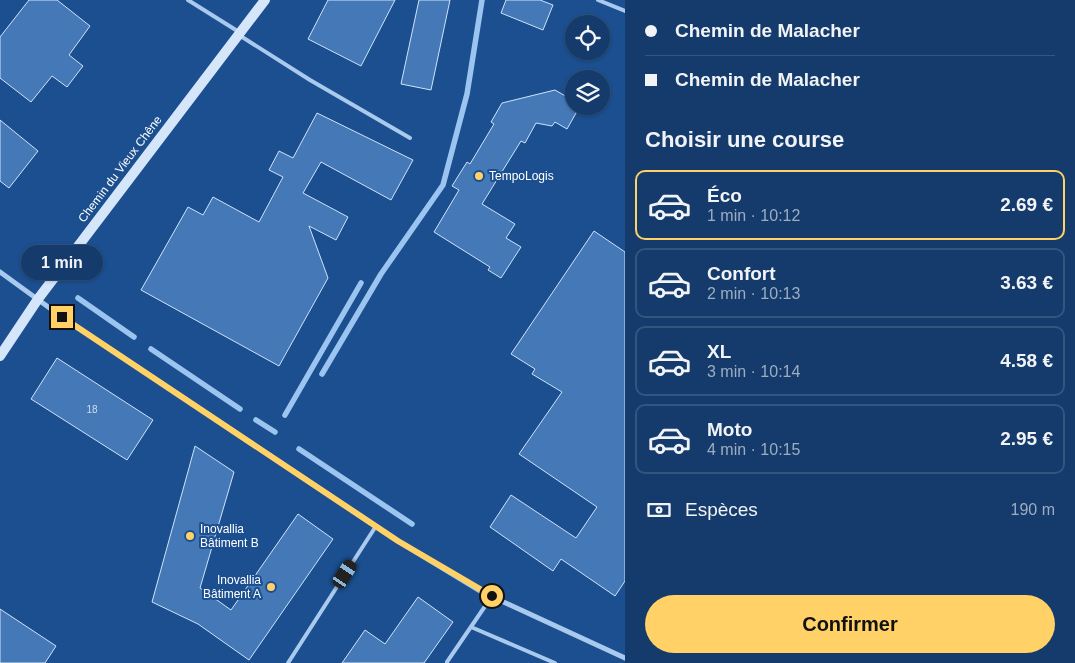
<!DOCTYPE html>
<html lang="fr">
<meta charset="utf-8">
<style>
body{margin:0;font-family:Helvetica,sans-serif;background:#214673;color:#f1f3f6;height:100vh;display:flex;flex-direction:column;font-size:19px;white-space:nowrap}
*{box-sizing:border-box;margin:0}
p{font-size:16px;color:#9dadc1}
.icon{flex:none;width:28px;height:28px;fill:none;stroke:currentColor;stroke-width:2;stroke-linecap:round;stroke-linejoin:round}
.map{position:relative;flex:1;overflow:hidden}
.side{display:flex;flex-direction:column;background:#143b6b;width:450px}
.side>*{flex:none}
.guide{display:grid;align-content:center;height:110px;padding:0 20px;background:#143b6b}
.controls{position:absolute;left:565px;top:15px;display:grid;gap:10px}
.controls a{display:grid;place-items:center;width:45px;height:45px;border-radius:50%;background:#143b6b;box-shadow:0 1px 4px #0004,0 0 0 1px #33557e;font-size:25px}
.end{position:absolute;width:22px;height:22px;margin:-11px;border:6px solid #ffd166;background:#111;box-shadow:0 0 0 2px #111}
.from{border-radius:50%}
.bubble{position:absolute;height:35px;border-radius:18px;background:#143b6b;box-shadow:0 1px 4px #0004,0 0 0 1px #33557e;font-size:16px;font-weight:700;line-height:35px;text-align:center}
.car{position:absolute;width:15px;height:30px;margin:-15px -8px;border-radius:6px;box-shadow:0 0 4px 1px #0007;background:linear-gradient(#222 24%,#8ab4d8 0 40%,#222 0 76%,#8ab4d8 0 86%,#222 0)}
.guide b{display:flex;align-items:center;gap:18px;height:48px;font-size:19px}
.guide b+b{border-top:1px solid #33557e}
.guide i{width:12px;height:12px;background:#f1f3f6}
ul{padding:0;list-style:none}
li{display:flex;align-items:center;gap:15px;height:70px;margin:0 10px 8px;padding:0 10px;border:2px solid #33557e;border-radius:10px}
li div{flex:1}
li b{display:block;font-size:19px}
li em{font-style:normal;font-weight:700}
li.current{border-color:#ffd166}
li>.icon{width:45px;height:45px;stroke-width:1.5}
h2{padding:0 20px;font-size:22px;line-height:60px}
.pay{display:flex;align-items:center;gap:12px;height:55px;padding:0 20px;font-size:19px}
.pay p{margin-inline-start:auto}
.button{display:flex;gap:10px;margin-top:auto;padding:10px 20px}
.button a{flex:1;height:58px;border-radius:30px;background:#ffd166;color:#111;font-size:20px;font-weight:700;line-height:58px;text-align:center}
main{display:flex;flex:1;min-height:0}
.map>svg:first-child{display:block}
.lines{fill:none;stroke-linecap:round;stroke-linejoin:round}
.stream{stroke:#9cc4f0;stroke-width:5.5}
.building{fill:#4478b7;stroke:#cfe3fa}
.lane{stroke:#a9c9ee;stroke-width:4}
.street{stroke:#a9c9ee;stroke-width:5}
.secondary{stroke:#d6e6fa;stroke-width:10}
.route{stroke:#ffd166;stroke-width:6}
.poi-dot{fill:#ffd166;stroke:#1b4f8f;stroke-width:2}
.labels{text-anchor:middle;stroke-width:4;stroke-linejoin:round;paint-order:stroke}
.number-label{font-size:10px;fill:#d0dded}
.street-label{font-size:12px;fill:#fff;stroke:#1b4f8f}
.poi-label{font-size:12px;fill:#fff;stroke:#1b4f8f;text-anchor:start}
</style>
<main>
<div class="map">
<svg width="625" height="663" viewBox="0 0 625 663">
<rect width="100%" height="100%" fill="#1b4f8f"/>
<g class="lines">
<g class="stream">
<polyline points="78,298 134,337"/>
<polyline points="151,349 240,409"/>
<polyline points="322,374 381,274 443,185 467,94 482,0"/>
<polyline points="285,415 361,283"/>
<polyline points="256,420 275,432"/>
<polyline points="299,449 412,524"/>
</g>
</g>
<g class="building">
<polygon points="29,0 57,0 90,26 69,55 83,66 67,87 52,76 31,102 0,78 0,37"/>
<polygon points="328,0 395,0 361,66 308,39"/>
<polygon points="419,0 450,0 431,90 401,84"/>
<polygon points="506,0 540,0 553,5 543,30 501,13"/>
<polygon points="555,90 574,101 574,106 580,106 567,129 555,122 552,126 536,123 525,143 521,141 482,204 515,224 506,238 521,247 501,278 488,270 490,267 434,232 459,190 452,186 467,162 470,164 494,124 491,122 502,103"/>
<polygon points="317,113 413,160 391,200 321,162 303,193 348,217 336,240 309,226 328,278 279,366 141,290 188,207 203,215 213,197 259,222 283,177 269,170 279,151 293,158"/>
<polygon points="0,120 38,151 9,188 0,181"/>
<polygon points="594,231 625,252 625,581 615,596 561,559 553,571 490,527 511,495 576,538 597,507 519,454 562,392 532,374 535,369 511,354"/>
<polygon points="57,358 153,420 127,460 31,399"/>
<polygon points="195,446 234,472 200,588 231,610 298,514 333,539 249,660 198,624 152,602"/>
<polygon points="418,597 453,622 424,663 342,663 365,630 385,644"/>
<polygon points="0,609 56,646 45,663 0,663"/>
</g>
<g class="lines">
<g class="lane">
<polyline points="188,0 239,32"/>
<polyline points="598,0 625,11"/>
<polyline points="239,35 310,80 410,138"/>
<polyline points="471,627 555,663"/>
<polyline points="447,662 492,596"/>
<polyline points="288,663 376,526"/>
</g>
<polyline class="street" points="0,272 62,317 398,541 482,592 625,658"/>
<polyline class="secondary" points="0,356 38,299 265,0"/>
</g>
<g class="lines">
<polyline class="route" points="62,317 398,541 492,596"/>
</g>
<g class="poi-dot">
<circle cx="479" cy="176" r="5"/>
<circle cx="190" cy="536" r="5"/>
<circle cx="271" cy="587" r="5"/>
</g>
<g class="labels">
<g class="number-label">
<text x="92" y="413">18</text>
</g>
<g class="street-label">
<text transform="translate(120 169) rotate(-53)" y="4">Chemin du Vieux Chêne</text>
</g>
<g class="poi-label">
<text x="489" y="180">TempoLogis</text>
<text x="200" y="533">Inovallia<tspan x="200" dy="14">Bâtiment B</tspan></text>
<text x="261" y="584" text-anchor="end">Inovallia<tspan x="261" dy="14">Bâtiment A</tspan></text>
</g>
</g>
</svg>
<div class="controls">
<a><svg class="icon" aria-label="locate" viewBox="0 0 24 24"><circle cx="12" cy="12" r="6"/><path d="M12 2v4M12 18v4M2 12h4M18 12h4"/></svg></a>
<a><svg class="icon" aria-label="layers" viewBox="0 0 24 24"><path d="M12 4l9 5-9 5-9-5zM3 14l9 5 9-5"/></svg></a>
</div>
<i class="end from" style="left:492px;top:596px"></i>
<i class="end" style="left:62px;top:317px"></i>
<div class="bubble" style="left:21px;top:245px;width:82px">1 min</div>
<i class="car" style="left:345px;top:574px;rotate:33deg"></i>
</div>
<section class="side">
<div class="guide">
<b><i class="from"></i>Chemin de Malacher</b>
<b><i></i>Chemin de Malacher</b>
</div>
<h2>Choisir une course</h2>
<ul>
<li class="current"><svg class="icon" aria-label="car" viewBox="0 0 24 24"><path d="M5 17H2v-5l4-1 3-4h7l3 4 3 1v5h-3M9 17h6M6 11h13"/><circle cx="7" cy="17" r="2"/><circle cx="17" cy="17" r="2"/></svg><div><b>Éco</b><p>1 min · 10:12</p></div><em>2.69 €</em></li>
<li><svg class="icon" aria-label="car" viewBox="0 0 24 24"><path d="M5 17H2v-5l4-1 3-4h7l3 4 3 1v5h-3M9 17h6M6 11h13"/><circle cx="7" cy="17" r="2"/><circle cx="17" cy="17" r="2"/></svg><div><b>Confort</b><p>2 min · 10:13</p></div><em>3.63 €</em></li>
<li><svg class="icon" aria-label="car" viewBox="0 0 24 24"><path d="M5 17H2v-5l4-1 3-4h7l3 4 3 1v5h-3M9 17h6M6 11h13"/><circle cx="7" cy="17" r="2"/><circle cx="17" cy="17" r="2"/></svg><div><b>XL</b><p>3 min · 10:14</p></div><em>4.58 €</em></li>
<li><svg class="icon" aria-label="car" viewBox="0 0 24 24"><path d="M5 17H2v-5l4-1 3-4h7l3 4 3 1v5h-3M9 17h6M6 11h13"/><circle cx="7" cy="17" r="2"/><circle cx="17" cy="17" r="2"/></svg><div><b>Moto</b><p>4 min · 10:15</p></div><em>2.95 €</em></li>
</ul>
<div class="pay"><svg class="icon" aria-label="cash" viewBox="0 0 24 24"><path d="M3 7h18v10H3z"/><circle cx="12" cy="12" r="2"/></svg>Espèces<p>190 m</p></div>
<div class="button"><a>Confirmer</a></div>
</section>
</main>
